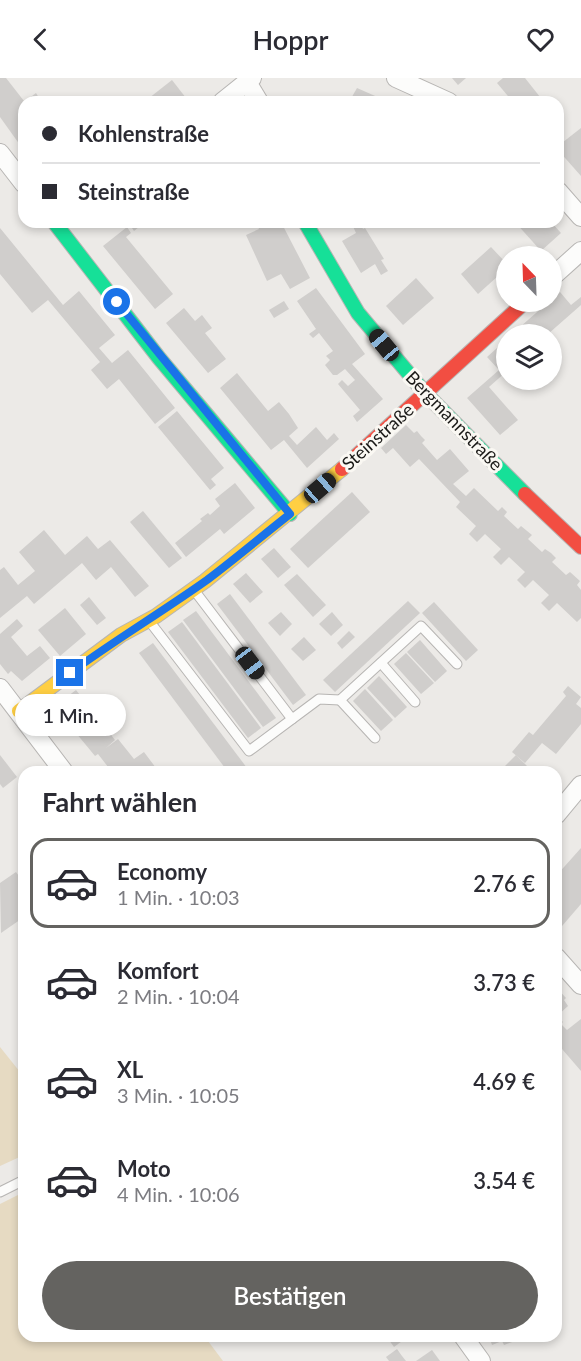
<!DOCTYPE html>
<html lang="de">
<meta charset="utf-8">
<style>
body{margin:0;font-family:Lato,sans-serif;background:#f2f2f3;color:#2b2b33;height:100vh;display:flex;flex-direction:column;font-size:22px;white-space:nowrap}
*{box-sizing:border-box;margin:0}
p{font-size:20px;color:#7c7c81}
.icon{flex:none;width:33px;height:33px;fill:none;stroke:currentColor;stroke-width:2;stroke-linecap:round;stroke-linejoin:round}
.map{position:relative;flex:1;overflow:hidden}
.details{position:absolute;left:18px;top:688px;width:544px;height:576px;display:flex;flex-direction:column;background:#fff;border-radius:18px;box-shadow:0 3px 9px #0003}
.details>*{flex:none}
.guide{position:absolute;left:18px;top:18px;width:546px;height:132px;border-radius:18px;box-shadow:0 3px 9px #0003;display:grid;align-content:center;height:132px;padding:0 24px;background:#fff}
.needle{width:39px;rotate:337deg}
.fabs{position:absolute;left:496px;top:168px;display:grid;gap:12px}
.fabs a{display:grid;place-items:center;width:66px;height:66px;border-radius:50%;background:#fff;box-shadow:0 3px 9px #0003;font-size:30px}
.end{position:absolute;width:27px;height:27px;margin:-14px;border:8px solid #1a73e8;background:#fff;box-shadow:0 0 0 3px #fff}
.from{border-radius:50%}
.bubble{position:absolute;height:42px;border-radius:21px;background:#fff;box-shadow:0 3px 9px #0003;font-size:20px;font-weight:600;line-height:42px;text-align:center}
.car{position:absolute;width:18px;height:36px;margin:-18px -9px;border-radius:8px;box-shadow:0 0 4px 2px #0007;background:linear-gradient(#222 24%,#8ab4d8 0 40%,#222 0 76%,#8ab4d8 0 86%,#222 0)}
.guide b{display:flex;align-items:center;gap:21px;height:57px;font-size:22px}
.guide b+b{border-top:2px solid #e1e1e2}
.guide i{width:15px;height:15px;background:#2b2b33}
ul{padding:0;list-style:none}
li{display:flex;align-items:center;gap:18px;height:90px;margin:0 12px 9px;padding:0 12px;border:3px solid transparent;border-radius:18px}
li div{flex:1}
li b{display:block;font-size:22px}
li em{font-style:normal;font-weight:600}
li.on{border-color:#646360}
li>.icon{width:54px;height:54px;stroke-width:1.5}
h2{padding:0 24px;font-size:27px;line-height:72px}
.cta{display:flex;gap:12px;margin-top:auto;padding:12px 24px}
.cta a{flex:1;height:69px;border-radius:36px;background:#646360;color:#fff;font-size:24px;font-weight:600;line-height:69px;text-align:center}
header{display:flex;justify-content:space-between;align-items:center;height:78px;padding:0 24px;background:#fff;font-size:27px;font-weight:600}
.map>svg:first-child{display:block}
.green{fill:#e6dac2}
.building{fill:#d0cecc}
.lines{fill:none;stroke-linecap:round;stroke-linejoin:round}
.lane-casing{stroke:#b7b5b3;stroke-width:11}
.street-casing{stroke:#b7b5b3;stroke-width:20}
.fast-casing{stroke:#b7b5b3;stroke-width:16}
.slow-casing{stroke:#b7b5b3;stroke-width:16}
.jam-casing{stroke:#b7b5b3;stroke-width:16}
.lane{stroke:#fcfcfb;stroke-width:9}
.street{stroke:#fcfcfb;stroke-width:18}
.fast{stroke:#16e098;stroke-width:14}
.slow{stroke:#ffcf43;stroke-width:14}
.jam{stroke:#f24e42;stroke-width:14}
.route{stroke:#1a73e8;stroke-width:8}
.labels{text-anchor:middle;stroke-width:6;stroke-linejoin:round;paint-order:stroke}
.street-label{font-size:18px;fill:#1b1a18;stroke:#faf8f3}
</style>
<header><svg class="icon" aria-label="back" viewBox="0 0 24 24"><path d="M15 5l-7 7 7 7"/></svg>Hoppr<svg class="icon" aria-label="heart" viewBox="0 0 24 24"><path d="M12 20l-8-8c-3-5 5-10 8-4 3-6 11-1 8 4z"/></svg></header>
<div class="map">
<svg width="581" height="1283" viewBox="0 0 581 1283">
<rect width="100%" height="100%" fill="#eceae7"/>
<g class="green">
<polygon points="0,969 24,999 24,1077 0,1088"/>
<polygon points="24,1114 24,1258 205,1259 223,1283 0,1283 0,1126"/>
</g>
<g class="building">
<polygon points="0,0 6,0 24,23 24,65 20,67 0,39"/>
<polygon points="452,0 466,0 458,7"/>
<polygon points="503,0 525,0 544,24 513,24 497,5"/>
<polygon points="172,2 186,20 182,24 144,24"/>
<polygon points="357,10 382,21 380,24 349,24"/>
<polygon points="36,15 39,20 34,24 24,24"/>
<polygon points="581,50 581,98 558,72 558,68"/>
<polygon points="133,144 145,144 134,153 130,147"/>
<polygon points="256,144 281,144 310,200 290,211 281,196 267,203 246,157 259,151"/>
<polygon points="351,144 360,144 363,151 365,150 384,181 381,182 388,193 381,197 375,186 361,195 342,163 356,155"/>
<polygon points="515,144 551,144 561,155 541,173"/>
<polygon points="127,149 131,155 126,159 173,216 155,231 103,168"/>
<polygon points="0,150 63,227 79,213 115,257 99,270 112,285 128,272 175,330 155,346 119,301 107,311 91,292 100,284 48,222 32,235 0,196"/>
<polygon points="491,169 507,186 507,190 478,216 461,196"/>
<polygon points="416,200 434,220 403,247 386,228"/>
<polygon points="316,210 365,276 352,286 383,321 357,344 353,338 360,332 338,306 342,302 348,308 355,302 345,291 337,297 333,297 325,287 330,282 326,278 333,273 319,255 313,260 309,256 316,251 297,223"/>
<polygon points="560,214 571,227 581,219 581,227 548,256 512,256"/>
<polygon points="284,223 289,231 274,240 269,232"/>
<polygon points="184,230 195,243 202,237 212,250 205,255 226,281 208,295 166,245"/>
<polygon points="507,261 507,293 489,309 518,342 500,357 467,320 499,292 487,279"/>
<polygon points="237,295 268,333 279,324 289,336 298,350 289,358 297,367 316,349 327,362 334,355 339,361 307,390 284,362 271,372 220,310"/>
<polygon points="177,333 224,390 211,401 216,407 210,412 158,349"/>
<polygon points="406,347 414,355 417,353 421,358 425,362 422,365 437,382 450,371 469,393 453,406 466,418 474,410 498,433 502,429 507,434 504,438 518,451 521,448 532,457 528,461 542,474 545,471 551,475 556,480 552,484 566,497 570,494 580,503 577,507 581,512 581,540 577,544 557,525 549,533 541,525 549,517 533,502 525,510 517,502 525,494 509,479 501,487 493,479 501,471 485,456 477,464 469,456 476,448 456,429 460,424 419,381 410,389 393,370 386,376 381,370"/>
<polygon points="235,405 255,430 224,456 220,451 186,479 175,465 202,443 200,441 208,435 210,437 220,428 215,421"/>
<polygon points="352,414 370,434 308,490 290,471"/>
<polygon points="143,433 182,480 169,490 130,444"/>
<polygon points="44,452 65,477 87,458 98,471 110,462 149,508 135,519 111,489 96,502 82,485 34,526 27,518 0,540 0,492 4,489 18,507 35,493 19,474"/>
<polygon points="274,470 291,489 278,500 261,481"/>
<polygon points="246,495 263,514 250,525 233,506"/>
<polygon points="297,496 326,527 313,539 284,507"/>
<polygon points="230,516 306,617 293,627 217,526"/>
<polygon points="89,519 106,540 97,547 80,527"/>
<polygon points="408,523 420,535 335,614 323,602"/>
<polygon points="434,524 478,572 466,583 422,535"/>
<polygon points="65,530 86,556 60,578 38,552"/>
<polygon points="196,533 276,640 263,649 183,542"/>
<polygon points="281,534 292,546 280,558 268,545"/>
<polygon points="332,534 343,547 331,558 319,546"/>
<polygon points="17,541 23,548 11,559 27,578 40,568 50,580 22,603 11,593 8,596 0,586 0,556"/>
<polygon points="182,544 261,650 248,660 168,554"/>
<polygon points="349,553 355,559 342,571 337,565"/>
<polygon points="304,559 316,572 303,583 291,571"/>
<polygon points="420,562 447,593 435,604 407,574"/>
<polygon points="153,565 250,694 228,694 139,575"/>
<polygon points="406,575 434,605 421,616 394,586"/>
<polygon points="379,598 407,629 395,640 367,610"/>
<polygon points="568,608 581,619 576,626 581,630 581,646 556,676 542,665 525,685 512,674 529,654 533,657 566,618 563,614"/>
<polygon points="365,611 393,642 381,653 353,623"/>
<polygon points="76,612 115,662 106,670 118,661 134,681 144,674 159,694 112,694 98,676 95,678 62,638 68,634 60,624"/>
<polygon points="0,677 17,699 3,710 0,706"/>
<polygon points="516,677 533,694 499,694"/>
<polygon points="581,770 581,826 556,855 556,798"/>
<polygon points="16,794 21,801 24,799 24,839 1,855 0,805"/>
<polygon points="556,909 566,920 564,922 568,928 557,938 563,944 561,946 567,952 581,941 581,993 556,964"/>
<polygon points="386,1258 409,1258 394,1269"/>
<polygon points="489,1258 526,1258 526,1259 504,1267 502,1263 492,1267"/>
<polygon points="397,1271 402,1278 406,1283 389,1283 386,1279"/>
<polygon points="432,1272 440,1283 416,1283"/>
</g>
<g class="lines">
<g class="lane-casing">
<g id="lane">
<polyline points="194,512 292,641"/>
<polyline points="150,544 249,673 319,621 340,622 421,548 457,586"/>
<polyline points="381,585 415,624"/>
<polyline points="340,622 375,660"/>
<polyline points="0,1114 24,1102"/>
</g>
</g>
<g class="street-casing">
<g id="street">
<polyline points="396,0 449,24"/>
<polyline points="247,4 259,24"/>
<polyline points="222,24 252,0"/>
<polyline points="0,75 24,106"/>
<polyline points="558,113 581,139"/>
<polyline points="552,199 581,173"/>
<polyline points="0,610 64,694"/>
<polyline points="556,737 581,707"/>
<polyline points="556,879 581,907"/>
<polyline points="463,1258 481,1283"/>
</g>
</g>
<g class="fast-casing">
<g id="fast">
<polyline points="54,144 159,280 290,436"/>
<polyline points="305,144 358,235 425,315 525,416"/>
</g>
</g>
<g class="slow-casing">
<polyline id="slow" points="19,633 121,557 156,538 205,503 342,391"/>
</g>
<g class="jam-casing">
<g id="jam">
<polyline points="342,391 525,224"/>
<polyline points="525,416 581,469"/>
</g>
</g>
<use href="#lane" class="lane"/>
<use href="#street" class="street"/>
<use href="#fast" class="fast"/>
<use href="#slow" class="slow"/>
<use href="#jam" class="jam"/>
</g>
<g class="lines">
<path class="route" d="M70 595C115 562 162 534 207 502 235 481 262 458 290 436L117 224"/>
</g>
<g class="labels">
<g class="street-label">
<text transform="translate(454 343) rotate(46)" y="6">Bergmannstraße</text>
<text transform="translate(378 359) rotate(-42)" y="6">Steinstraße</text>
</g>
</g>
</svg>
<div class="fabs">
<a><svg class="needle" viewBox="-14 -14 28 28"><path d="M0-13l5 13h-10z" fill="#e53935"/><path d="M0 13l5-13h-10z" fill="#7c7c81"/></svg></a>
<a><svg class="icon" aria-label="layers" viewBox="0 0 24 24"><path d="M12 4l9 5-9 5-9-5zM3 14l9 5 9-5"/></svg></a>
</div>
<i class="end from" style="left:117px;top:224px"></i>
<i class="end" style="left:70px;top:595px"></i>
<div class="bubble" style="left:15px;top:616px;width:111px">1 Min.</div>
<i class="car" style="left:384px;top:267px;rotate:320deg"></i>
<i class="car" style="left:320px;top:410px;rotate:49deg"></i>
<i class="car" style="left:250px;top:585px;rotate:143deg"></i>
<div class="guide">
<b><i class="from"></i>Kohlenstraße</b>
<b><i></i>Steinstraße</b>
</div>
<section class="details">
<h2>Fahrt wählen</h2>
<ul>
<li class="on"><svg class="icon" aria-label="car" viewBox="0 0 24 24"><path d="M5 17H2v-5l4-1 3-4h7l3 4 3 1v5h-3M9 17h6M6 11h13"/><circle cx="7" cy="17" r="2"/><circle cx="17" cy="17" r="2"/></svg><div><b>Economy</b><p>1 Min. · 10:03</p></div><em>2.76 €</em></li>
<li><svg class="icon" aria-label="car" viewBox="0 0 24 24"><path d="M5 17H2v-5l4-1 3-4h7l3 4 3 1v5h-3M9 17h6M6 11h13"/><circle cx="7" cy="17" r="2"/><circle cx="17" cy="17" r="2"/></svg><div><b>Komfort</b><p>2 Min. · 10:04</p></div><em>3.73 €</em></li>
<li><svg class="icon" aria-label="car" viewBox="0 0 24 24"><path d="M5 17H2v-5l4-1 3-4h7l3 4 3 1v5h-3M9 17h6M6 11h13"/><circle cx="7" cy="17" r="2"/><circle cx="17" cy="17" r="2"/></svg><div><b>XL</b><p>3 Min. · 10:05</p></div><em>4.69 €</em></li>
<li><svg class="icon" aria-label="car" viewBox="0 0 24 24"><path d="M5 17H2v-5l4-1 3-4h7l3 4 3 1v5h-3M9 17h6M6 11h13"/><circle cx="7" cy="17" r="2"/><circle cx="17" cy="17" r="2"/></svg><div><b>Moto</b><p>4 Min. · 10:06</p></div><em>3.54 €</em></li>
</ul>
<div class="cta"><a>Bestätigen</a></div>
</section>
</div>
